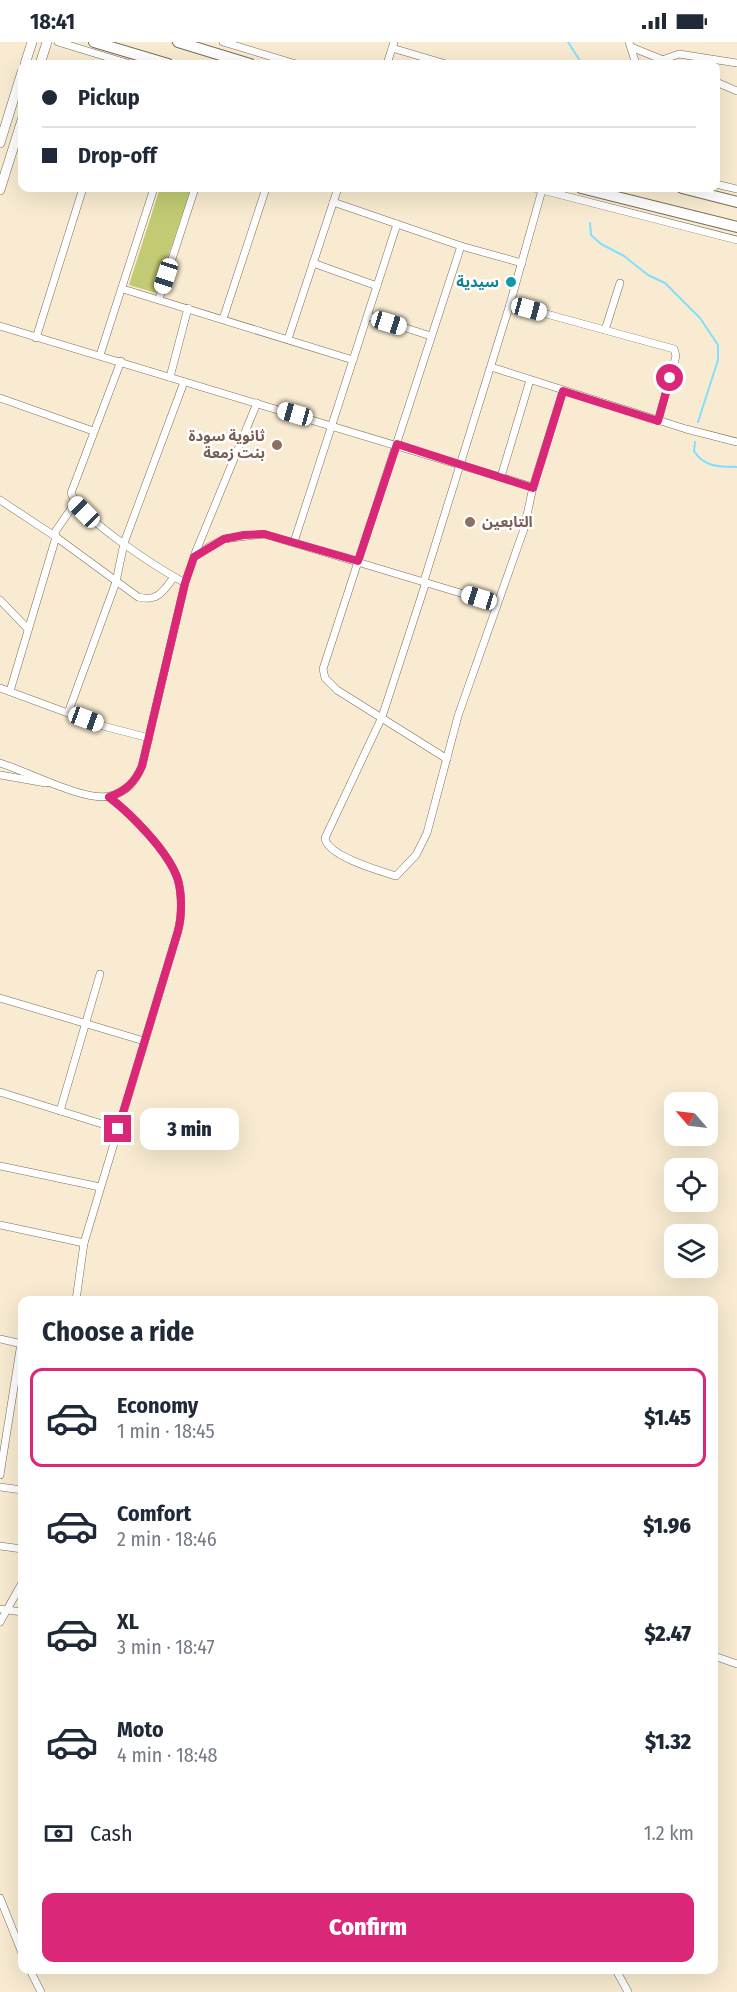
<!DOCTYPE html>
<meta charset="utf-8">
<style>
body{margin:0;font-family:"Fira Sans Condensed","Noto Sans Arabic",sans-serif;background:#f2f2f3;color:#1f2937;height:100vh;display:flex;flex-direction:column;font-size:22px;white-space:nowrap}
*{box-sizing:border-box;margin:0}
p{font-size:20px;color:#747a83}
.icon{flex:none;width:33px;height:33px;fill:none;stroke:currentColor;stroke-width:2;stroke-linecap:round;stroke-linejoin:round}
.map{position:relative;flex:1;overflow:hidden}
.panel{position:absolute;left:18px;top:1254px;width:700px;height:678px;display:flex;flex-direction:column;background:#fff;border-radius:12px;box-shadow:0 6px 24px #0002}
.panel>*{flex:none}
.banner{position:absolute;left:18px;top:18px;width:702px;height:132px;border-radius:12px;box-shadow:0 6px 24px #0002;display:grid;align-content:center;height:132px;padding:0 24px;background:#fff}
.needle{width:39px;rotate:298deg}
.tools{position:absolute;left:664px;top:1050px;display:grid;gap:12px}
.tools a{display:grid;place-items:center;width:54px;height:54px;border-radius:12px;background:#fff;box-shadow:0 6px 24px #0002;font-size:30px}
.end{position:absolute;width:27px;height:27px;margin:-14px;border:8px solid #db2777;background:#fff;box-shadow:0 0 0 3px #fff}
.from{border-radius:50%}
.bubble{position:absolute;height:42px;border-radius:12px;background:#fff;box-shadow:0 6px 24px #0002;font-size:20px;font-weight:800;line-height:42px;text-align:center}
.car{position:absolute;width:18px;height:36px;margin:-18px -9px;border-radius:8px;box-shadow:0 0 4px 2px #0007;background:linear-gradient(#fff 24%,#345 0 40%,#fff 0 76%,#345 0 86%,#fff 0)}
.banner b{display:flex;align-items:center;gap:21px;height:57px;font-size:22px}
.banner b+b{border-top:2px solid #e0e1e3}
.banner i{width:15px;height:15px;background:#1f2937}
ul{padding:0;list-style:none}
li{display:flex;align-items:center;gap:18px;height:99px;margin:0 12px 9px;padding:0 12px;border:3px solid transparent;border-radius:12px}
li div{flex:1}
li b{display:block;font-size:22px}
li em{font-style:normal;font-weight:800}
li.current{border-color:#db2777}
li>.icon{width:54px;height:54px;stroke-width:1.5}
h2{padding:0 24px;font-size:27px;line-height:72px}
.pay{display:flex;align-items:center;gap:15px;height:66px;padding:0 24px;font-size:22px}
.pay p{margin-inline-start:auto}
.cta{display:flex;gap:12px;margin-top:auto;padding:12px 24px}
.cta a{flex:1;height:69px;border-radius:12px;background:#db2777;color:#fff;font-size:24px;font-weight:800;line-height:69px;text-align:center}
.status{display:flex;justify-content:space-between;align-items:center;height:42px;padding:0 30px;background:#fff;direction:ltr}
.status svg{height:16px;fill:currentColor}
.map>svg:first-child{display:block}
.green{fill:#c2cb73}
.lines{fill:none;stroke-linecap:round;stroke-linejoin:round}
.stream{stroke:#82dffd;stroke-width:2}
.minor-casing{stroke:#7a6e58;stroke-width:8}
.tertiary-casing{stroke:#7a6e58;stroke-width:10}
.secondary-casing{stroke:#7a6e58;stroke-width:12}
.minor{stroke:#fff;stroke-width:7}
.tertiary{stroke:#fff;stroke-width:9}
.secondary{stroke:#fff;stroke-width:10}
.route{stroke:#db2777;stroke-width:8}
.culture-dot{fill:#0f9aa8;stroke:#fff;stroke-width:2}
.education-dot{fill:#8d6e63;stroke:#fff;stroke-width:2}
.labels{text-anchor:middle;stroke-width:5;stroke-linejoin:round;paint-order:stroke}
.culture-label{font-size:15px;font-weight:bold;fill:#0d838f;stroke:#fff;text-anchor:end}
.education-label{font-size:15px;font-weight:bold;fill:#785e54;stroke:#fff;text-anchor:end}
</style>
<div class="status"><b>18:41</b><svg viewBox="0 0 49 12"><path d="M0 12V9h3v3zM5 12V6h3v6zM10 12V3h3v9zM15 12V0h3v12zM26 1h20v11H26zM47 4h2v5h-2z"/></svg></div>
<div class="map">
<svg width="737" height="1950" viewBox="0 0 737 1950">
<rect width="100%" height="100%" fill="#f8ebd1"/>
<polygon class="green" points="160,146 191,146 156,251 129,243"/>
<g class="lines">
<g class="stream">
<polyline points="568,0 582,22"/>
<polyline points="590,181 591,193 601,202 624,214 648,233 665,241 700,276 718,303 718,318 698,380"/>
<path d="M695 400 694 409C704 425 719 425 737 425"/>
</g>
<g class="minor-casing">
<g id="minor">
<polyline points="58,0 130,22"/>
<polyline points="223,0 296,22"/>
<polyline points="629,0 636,22"/>
<polyline points="631,5 673,22"/>
<polyline points="392,6 446,22"/>
<polyline points="662,18 679,12 737,21"/>
<polyline points="387,22 394,0"/>
<polyline points="716,40 737,49"/>
<polyline points="716,142 737,147"/>
<polyline points="534,146 737,198"/>
<polyline points="333,160 461,204 522,221"/>
<polyline points="313,221 377,244"/>
<polyline points="123,247 353,318"/>
<polyline points="159,257 195,146"/>
<polyline points="510,262 674,307 676,314 658,379"/>
<polyline points="368,274 431,294"/>
<polyline points="223,277 266,146"/>
<polyline points="0,284 533,445"/>
<polyline points="605,288 620,241"/>
<polyline points="36,296 83,146"/>
<polyline points="288,297 338,146"/>
<polyline points="100,313 154,146"/>
<path d="M121 319 71 451C80 477 158 526 185 541"/>
<polyline points="491,325 686,387 737,400"/>
<polyline points="170,335 188,266"/>
<polyline points="0,356 93,389"/>
<polyline points="501,435 530,338"/>
<path d="M0 458 56 495 138 555C157 560 163 550 174 535"/>
<polyline points="294,500 397,182"/>
<polyline points="194,514 257,361"/>
<polyline points="424,539 510,262 542,148"/>
<path d="M426 540 382 675 325 796C327 814 380 829 396 834L416 813 427 791 458 674 524 487 533 445 563 349"/>
<polyline points="0,558 28,587"/>
<polyline points="0,646 103,684 149,696"/>
<polyline points="10,649 56,495 55,490 75,461"/>
<polyline points="68,671 116,540 124,501 184,340"/>
<polyline points="447,717 337,648 325,636 323,627 461,204"/>
<path d="M0 721C27 729 84 760 110 754 126 751 136 739 142 724L185 541 194 515 210 504 224 497 264 492 497 562"/>
<polyline points="0,733 46,741"/>
<polyline points="0,956 144,999"/>
<polyline points="0,1050 118,1087"/>
<polyline points="60,1069 100,932"/>
<polyline points="0,1124 100,1145"/>
<polyline points="0,1183 84,1201"/>
<path d="M76 1258 84 1201 178 889C182 874 182 853 178 838 169 810 132 773 109 755"/>
<polyline points="0,1297 22,1302"/>
<polyline points="0,1433 21,1301"/>
<polyline points="0,1445 22,1448"/>
<polyline points="0,1504 22,1507"/>
<polyline points="0,1567 22,1570"/>
<polyline points="0,1580 22,1541"/>
<polyline points="714,1614 737,1622"/>
<polyline points="0,1856 22,1911"/>
<polyline points="30,1928 41,1950"/>
<polyline points="616,1928 628,1950"/>
</g>
</g>
<g class="tertiary-casing">
<g id="tertiary">
<polyline points="25,22 32,0"/>
<polyline points="40,22 47,0"/>
<polyline points="0,101 22,30"/>
<polyline points="0,148 22,78"/>
</g>
</g>
<g class="secondary-casing">
<g id="secondary">
<polyline points="94,0 168,22"/>
<polyline points="178,0 250,22"/>
<polyline points="581,146 737,185"/>
<polyline points="682,146 737,160"/>
</g>
</g>
<use href="#minor" class="minor"/>
<use href="#tertiary" class="tertiary"/>
<use href="#secondary" class="secondary"/>
</g>
<g class="lines">
<path class="route" d="M118 1087 178 889C182 874 182 853 178 838 169 810 132 773 109 755 126 749 135 740 142 724L185 541 194 515 224 497 244 493 264 492 358 519 397 402 533 446 563 349 658 379 670 336"/>
</g>
<circle class="culture-dot" cx="511" cy="240" r="6"/>
<g class="education-dot">
<circle cx="277" cy="403" r="6"/>
<circle cx="470" cy="480" r="6"/>
</g>
<g class="labels">
<g class="culture-label">
<text x="499" y="245">سيدية</text>
</g>
<g class="education-label">
<text x="265" y="399">ثانوية سودة<tspan x="265" dy="17">بنت زمعة</tspan></text>
<text x="482" y="485" text-anchor="start">التابعين</text>
</g>
</g>
</svg>
<div class="tools">
<a><svg class="needle" viewBox="-14 -14 28 28"><path d="M0-13l5 13h-10z" fill="#e53935"/><path d="M0 13l5-13h-10z" fill="#747a83"/></svg></a>
<a><svg class="icon" aria-label="locate" viewBox="0 0 24 24"><circle cx="12" cy="12" r="6"/><path d="M12 2v4M12 18v4M2 12h4M18 12h4"/></svg></a>
<a><svg class="icon" aria-label="layers" viewBox="0 0 24 24"><path d="M12 4l9 5-9 5-9-5zM3 14l9 5 9-5"/></svg></a>
</div>
<i class="end from" style="left:670px;top:336px"></i>
<i class="end" style="left:118px;top:1087px"></i>
<div class="bubble" style="left:140px;top:1066px;width:99px">3 min</div>
<i class="car" style="left:166px;top:234px;rotate:198deg"></i>
<i class="car" style="left:529px;top:267px;rotate:105deg"></i>
<i class="car" style="left:389px;top:281px;rotate:107deg"></i>
<i class="car" style="left:295px;top:372px;rotate:286deg"></i>
<i class="car" style="left:84px;top:470px;rotate:315deg"></i>
<i class="car" style="left:479px;top:556px;rotate:287deg"></i>
<i class="car" style="left:86px;top:677px;rotate:110deg"></i>
<div class="banner">
<b><i class="from"></i>Pickup</b>
<b><i></i>Drop-off</b>
</div>
<section class="panel">
<h2>Choose a ride</h2>
<ul>
<li class="current"><svg class="icon" aria-label="car" viewBox="0 0 24 24"><path d="M5 17H2v-5l4-1 3-4h7l3 4 3 1v5h-3M9 17h6M6 11h13"/><circle cx="7" cy="17" r="2"/><circle cx="17" cy="17" r="2"/></svg><div><b>Economy</b><p>1 min · 18:45</p></div><em>$1.45</em></li>
<li><svg class="icon" aria-label="car" viewBox="0 0 24 24"><path d="M5 17H2v-5l4-1 3-4h7l3 4 3 1v5h-3M9 17h6M6 11h13"/><circle cx="7" cy="17" r="2"/><circle cx="17" cy="17" r="2"/></svg><div><b>Comfort</b><p>2 min · 18:46</p></div><em>$1.96</em></li>
<li><svg class="icon" aria-label="car" viewBox="0 0 24 24"><path d="M5 17H2v-5l4-1 3-4h7l3 4 3 1v5h-3M9 17h6M6 11h13"/><circle cx="7" cy="17" r="2"/><circle cx="17" cy="17" r="2"/></svg><div><b>XL</b><p>3 min · 18:47</p></div><em>$2.47</em></li>
<li><svg class="icon" aria-label="car" viewBox="0 0 24 24"><path d="M5 17H2v-5l4-1 3-4h7l3 4 3 1v5h-3M9 17h6M6 11h13"/><circle cx="7" cy="17" r="2"/><circle cx="17" cy="17" r="2"/></svg><div><b>Moto</b><p>4 min · 18:48</p></div><em>$1.32</em></li>
</ul>
<div class="pay"><svg class="icon" aria-label="cash" viewBox="0 0 24 24"><path d="M3 7h18v10H3z"/><circle cx="12" cy="12" r="2"/></svg>Cash<p>1.2 km</p></div>
<div class="cta"><a>Confirm</a></div>
</section>
</div>
